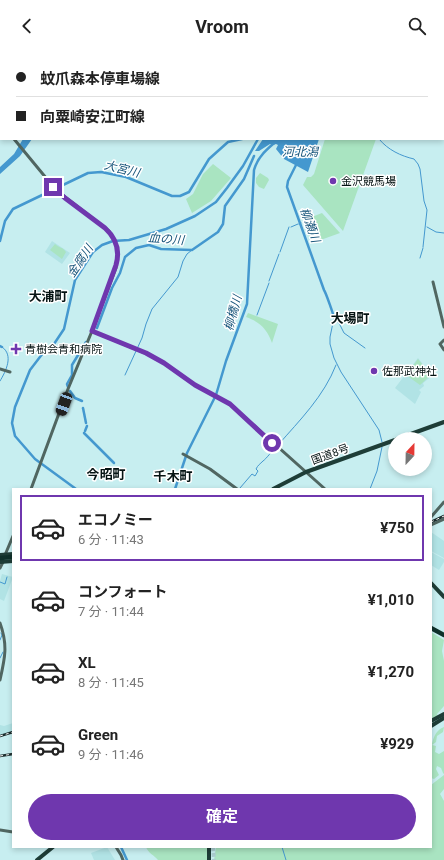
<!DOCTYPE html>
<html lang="ja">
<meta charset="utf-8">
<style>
body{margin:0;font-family:Roboto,"Noto Sans JP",sans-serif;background:#f6f6f6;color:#222;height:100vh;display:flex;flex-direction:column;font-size:15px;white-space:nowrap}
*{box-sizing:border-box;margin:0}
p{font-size:13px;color:#767676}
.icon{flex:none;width:22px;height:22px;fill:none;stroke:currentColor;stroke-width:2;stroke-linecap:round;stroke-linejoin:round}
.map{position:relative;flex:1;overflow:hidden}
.details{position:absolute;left:12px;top:436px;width:420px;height:360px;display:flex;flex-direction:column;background:#fff;border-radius:0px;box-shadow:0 2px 6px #0003}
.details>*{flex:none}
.hud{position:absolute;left:0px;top:0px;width:444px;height:88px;box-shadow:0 2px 6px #0003;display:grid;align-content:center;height:88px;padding:0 16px;background:#fff}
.needle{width:26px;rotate:22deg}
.tools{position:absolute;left:388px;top:380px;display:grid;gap:8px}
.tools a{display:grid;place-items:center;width:44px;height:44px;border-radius:50%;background:#fff;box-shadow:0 2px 6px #0003;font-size:20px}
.end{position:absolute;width:18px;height:18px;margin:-9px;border:5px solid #6f37ae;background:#fff;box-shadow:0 0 0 2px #fff}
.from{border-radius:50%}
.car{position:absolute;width:12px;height:24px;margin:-12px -6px;border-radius:5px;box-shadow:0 0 3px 1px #0007;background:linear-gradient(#222 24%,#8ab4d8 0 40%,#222 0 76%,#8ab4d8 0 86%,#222 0)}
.hud b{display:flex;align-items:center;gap:14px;height:38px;font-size:15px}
.hud b+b{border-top:1px solid #e0e0e0}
.hud i{width:10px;height:10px;background:#222}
ul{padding:7px 0 0;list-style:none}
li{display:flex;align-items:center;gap:12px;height:66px;margin:0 8px 6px;padding:0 8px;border:2px solid transparent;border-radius:0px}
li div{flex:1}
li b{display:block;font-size:15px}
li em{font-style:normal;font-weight:700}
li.selected{border-color:#6f37ae}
li>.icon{width:36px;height:36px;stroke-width:1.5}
.button{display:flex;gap:8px;margin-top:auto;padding:8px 16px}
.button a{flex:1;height:46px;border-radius:24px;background:#6f37ae;color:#fff;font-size:16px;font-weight:700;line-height:46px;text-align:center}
header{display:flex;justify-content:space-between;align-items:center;height:52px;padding:0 16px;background:#fff;font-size:18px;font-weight:700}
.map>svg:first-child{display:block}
.built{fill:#b1e3e5}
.green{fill:#a9e4c1}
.water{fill:#4498cf}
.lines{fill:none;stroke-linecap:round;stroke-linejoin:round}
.stream{stroke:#4498cf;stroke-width:1}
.canal{stroke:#4498cf;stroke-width:2}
.river{stroke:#4498cf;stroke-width:2.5}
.trunk-tunnel{stroke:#aacdcf;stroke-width:4;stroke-dasharray:4 2;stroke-linecap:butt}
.secondary{stroke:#506661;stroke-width:3}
.trunk{stroke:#1e3d37;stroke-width:4}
.motorway{stroke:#0f312b;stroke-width:4.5}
.rail-casing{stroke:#1b2c2c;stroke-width:2.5}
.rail{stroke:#fff;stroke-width:1;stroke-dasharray:3;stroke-linecap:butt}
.trunk-bridge{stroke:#1e3d37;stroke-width:4}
.motorway-bridge{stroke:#0f312b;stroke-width:4.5}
.route{stroke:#6f37ae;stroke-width:5}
.poi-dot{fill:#6f37ae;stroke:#fff;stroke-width:1.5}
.labels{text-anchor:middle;stroke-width:3;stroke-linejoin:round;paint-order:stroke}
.poi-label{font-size:11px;fill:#051313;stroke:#fff;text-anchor:start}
.street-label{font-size:11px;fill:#051313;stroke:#fff}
.water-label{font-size:12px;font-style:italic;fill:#16547a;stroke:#fff}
.quarter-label{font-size:13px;font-weight:bold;fill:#051313;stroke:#fff}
</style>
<header><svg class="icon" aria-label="back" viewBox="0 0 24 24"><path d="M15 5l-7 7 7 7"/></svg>Vroom<svg class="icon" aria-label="search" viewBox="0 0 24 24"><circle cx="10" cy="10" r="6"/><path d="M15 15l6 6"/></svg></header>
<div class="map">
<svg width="444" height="808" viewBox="0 0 444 808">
<rect width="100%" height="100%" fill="#c7eef0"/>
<g class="built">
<polygon points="52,189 70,201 62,212 45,200"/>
<polygon points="418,306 432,324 423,331 424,334 419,338 421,340 415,352 395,336"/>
<polygon points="431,480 444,489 444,506 431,499"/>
<polygon points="431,500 444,507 444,510 439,518 431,513"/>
<polygon points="2,522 13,525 4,549 0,547 0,529"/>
<polygon points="13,671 13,680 0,684 0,673 4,674"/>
<polygon points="107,795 115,808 94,808 91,801"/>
</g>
<g class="green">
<polygon points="325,87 376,87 343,179 303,133 307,125 311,125 314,122"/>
<polygon points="213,112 231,126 211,149 192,161 186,147 193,142 203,122"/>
<polygon points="260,121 268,126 269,128 264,137 259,135 256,131 256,126"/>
<polygon points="322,161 340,181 315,190 310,188 304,168"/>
<path d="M55 192C59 196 63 195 66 200L62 207 50 198Z"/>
<path d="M248 261 278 272 272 291C267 277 260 270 246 265Z"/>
<polygon points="418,307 431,323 420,333 406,323"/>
<polygon points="431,580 444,588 442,599 444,609 444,654 437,662 438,664 431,668"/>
<path d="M444 675 443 680 437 684 436 690 432 693 436 694 435 700 439 702 444 699V722L443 721 441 716 437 714 436 717 439 723 434 727 431 726C431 712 427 681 444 675Z"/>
<polygon points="444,723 444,737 440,742 444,749 444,808 214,808 216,795 431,795 431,733"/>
<path d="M146 795H207V808H158C154 803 148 801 146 795Z"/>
</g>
<g class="water">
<polygon points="299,0 444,0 444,22 443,23 443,1"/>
<polygon points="23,87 32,87 20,104 0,122 0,115 14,102"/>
<polygon points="263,87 319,87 308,120 284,107 276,97 278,93 276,92 273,93 270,92 259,99 255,99"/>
</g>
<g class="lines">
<g class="stream">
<path d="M379 87C388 98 401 104 414 107L418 112 420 117 424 149 427 158 423 195"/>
<polyline points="299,172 301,171"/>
<polyline points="291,175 298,172"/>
<polyline points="427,175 436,180 444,181"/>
<polyline points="280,200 289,175"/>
<polyline points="420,206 423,196"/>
<polyline points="269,229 279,202"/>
<polyline points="257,263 269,231"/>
<polyline points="334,266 330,285 330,292 334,306 341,320 379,378 382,390"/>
<polyline points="334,267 339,271 344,281 365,296"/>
<polyline points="125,323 142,286 146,272 152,257 178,225 183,209 187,202 192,198"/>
<path d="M0 329C6 319 14 303 2 295"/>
<path d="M278 393C300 368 324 344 336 313"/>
<path d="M240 436 252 422 255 424 258 419 256 417C258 413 260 412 263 409 266 407 272 399 275 396"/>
<polyline points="370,437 377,419 382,395"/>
<polyline points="0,530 5,532 7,525"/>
<polyline points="0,588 2,583 1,581"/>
<polyline points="0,606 3,600"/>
<polyline points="282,795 286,808"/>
</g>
<polyline class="canal" points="228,0 232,1"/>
<g class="river">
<path d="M297 111 288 129 287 135 324 238C326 241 334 264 334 266"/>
<polyline points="0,189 5,169 13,157 88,121 101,120 126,125 172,144 180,144 189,140 209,107 228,90 242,87"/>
<polyline points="97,276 112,236 120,221 125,205 136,196 149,193 161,197 192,198 218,180 223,172 225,154 244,127 254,104"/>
<polyline points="0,294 2,295"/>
<polyline points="68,335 67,332 72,323 72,313 86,290"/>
<polyline points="70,339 75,346 82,349"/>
<polyline points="83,356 86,371"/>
<polyline points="85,379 87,374"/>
<polyline points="84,381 114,411"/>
<polyline points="76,437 35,407 15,384 12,371 15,355 30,318 43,301 54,292 64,277 75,228 93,200 102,193 113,189 129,188 166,177 195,164 216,150 227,136 243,114 258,87"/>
<path d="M175 437 187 401 216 343 226 309 247 252 254 118C258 104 268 96 279 87"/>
<polyline points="121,795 127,808"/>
</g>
<polyline class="trunk-tunnel" points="213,795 214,808"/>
<g class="secondary">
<polyline points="0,59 1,61"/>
<polyline points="14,87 56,138 109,179 115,190 118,200 116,216 92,279 68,337 31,437"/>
<polyline points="433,230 444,275"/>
<polyline points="92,279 150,303 164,311 195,333 230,352 325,437"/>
<polyline points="444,288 440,292 444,298"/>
<polyline points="0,317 10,320"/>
<polyline points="183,402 210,417 237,437"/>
<polyline points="431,465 444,450"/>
<polyline points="431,473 444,467"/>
<polyline points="5,503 13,484"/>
<polyline points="0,516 3,510"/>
<path d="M0 571C8 593 5 606 0 628"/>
<polyline points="0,778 13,780"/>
<polyline points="116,795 121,803 123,808"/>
</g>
<g class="trunk">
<polyline points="397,387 444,370"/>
<polyline points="273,437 306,420 395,388"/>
<polyline points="0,503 13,502"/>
<polyline points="431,531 444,545"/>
<polyline points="431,669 444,662"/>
<polyline points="431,674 444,666"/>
<polyline points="209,795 209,808"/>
<polyline points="37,808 53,795"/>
</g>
<polyline class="motorway" points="431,576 444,583"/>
<g class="rail-casing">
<g id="rail">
<polyline points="431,470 444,464"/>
<polyline points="0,684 13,680"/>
<polyline points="0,704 13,702"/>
</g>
</g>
<use href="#rail" class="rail"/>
<polyline class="trunk-bridge" points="0,510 13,509"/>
<polyline class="motorway-bridge" points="0,506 13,505"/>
</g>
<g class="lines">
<path class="route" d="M53 135 65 146 105 176C116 186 120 199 116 213L92 279 146 301 164 311 195 333 230 352 272 391"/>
</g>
<g class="poi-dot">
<circle cx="333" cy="129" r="4"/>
<path d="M14 291h4v4h4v4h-4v4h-4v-4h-4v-4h4z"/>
<circle cx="374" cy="319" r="4"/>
</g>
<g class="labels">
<g class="poi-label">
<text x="341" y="133">金沢競馬場</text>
<text x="25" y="301">青樹会青和病院</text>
<text x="382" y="323">佐那武神社</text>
</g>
<g class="street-label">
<text transform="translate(330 402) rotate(-20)" y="4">国道8号</text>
</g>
<g class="water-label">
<text x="300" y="104">河北潟</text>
<text transform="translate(122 117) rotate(14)" y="4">大宮川</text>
<text transform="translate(310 173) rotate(70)" y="4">柳瀬川</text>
<text transform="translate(166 187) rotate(4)" y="4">血の川</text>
<text transform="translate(80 209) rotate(-56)" y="4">金腐川</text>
<text transform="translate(233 261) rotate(-75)" y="4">柳橋川</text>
</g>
<g class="quarter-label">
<text x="48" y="249">大浦町</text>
<text x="350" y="271">大場町</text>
<text x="106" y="427">今昭町</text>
<text x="173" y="429">千木町</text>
</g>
</g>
</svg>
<div class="tools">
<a><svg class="needle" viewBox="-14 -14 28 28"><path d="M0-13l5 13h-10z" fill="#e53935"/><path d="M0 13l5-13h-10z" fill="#767676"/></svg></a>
</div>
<i class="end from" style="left:272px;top:391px"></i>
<i class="end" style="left:53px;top:135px"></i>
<i class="car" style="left:64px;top:352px;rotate:200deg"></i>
<div class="hud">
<b><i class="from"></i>蚊爪森本停車場線</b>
<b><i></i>向粟崎安江町線</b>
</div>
<section class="details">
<ul>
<li class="selected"><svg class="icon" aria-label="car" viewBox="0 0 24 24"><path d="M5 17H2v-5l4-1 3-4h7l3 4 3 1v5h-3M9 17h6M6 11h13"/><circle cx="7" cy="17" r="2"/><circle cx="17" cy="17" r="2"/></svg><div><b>エコノミー</b><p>6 分 · 11:43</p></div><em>¥750</em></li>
<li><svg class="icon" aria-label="car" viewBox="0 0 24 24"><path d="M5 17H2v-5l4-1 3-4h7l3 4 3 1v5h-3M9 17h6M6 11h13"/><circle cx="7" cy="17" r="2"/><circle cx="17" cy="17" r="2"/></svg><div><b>コンフォート</b><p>7 分 · 11:44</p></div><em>¥1,010</em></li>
<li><svg class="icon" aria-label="car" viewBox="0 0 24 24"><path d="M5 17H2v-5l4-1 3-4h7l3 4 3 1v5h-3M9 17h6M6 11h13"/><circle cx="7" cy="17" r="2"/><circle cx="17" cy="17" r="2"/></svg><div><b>XL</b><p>8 分 · 11:45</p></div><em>¥1,270</em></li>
<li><svg class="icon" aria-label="car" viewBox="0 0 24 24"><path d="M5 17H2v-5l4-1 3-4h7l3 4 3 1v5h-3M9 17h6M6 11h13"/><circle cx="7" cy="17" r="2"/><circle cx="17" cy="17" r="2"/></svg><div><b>Green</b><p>9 分 · 11:46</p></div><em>¥929</em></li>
</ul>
<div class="button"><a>確定</a></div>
</section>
</div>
